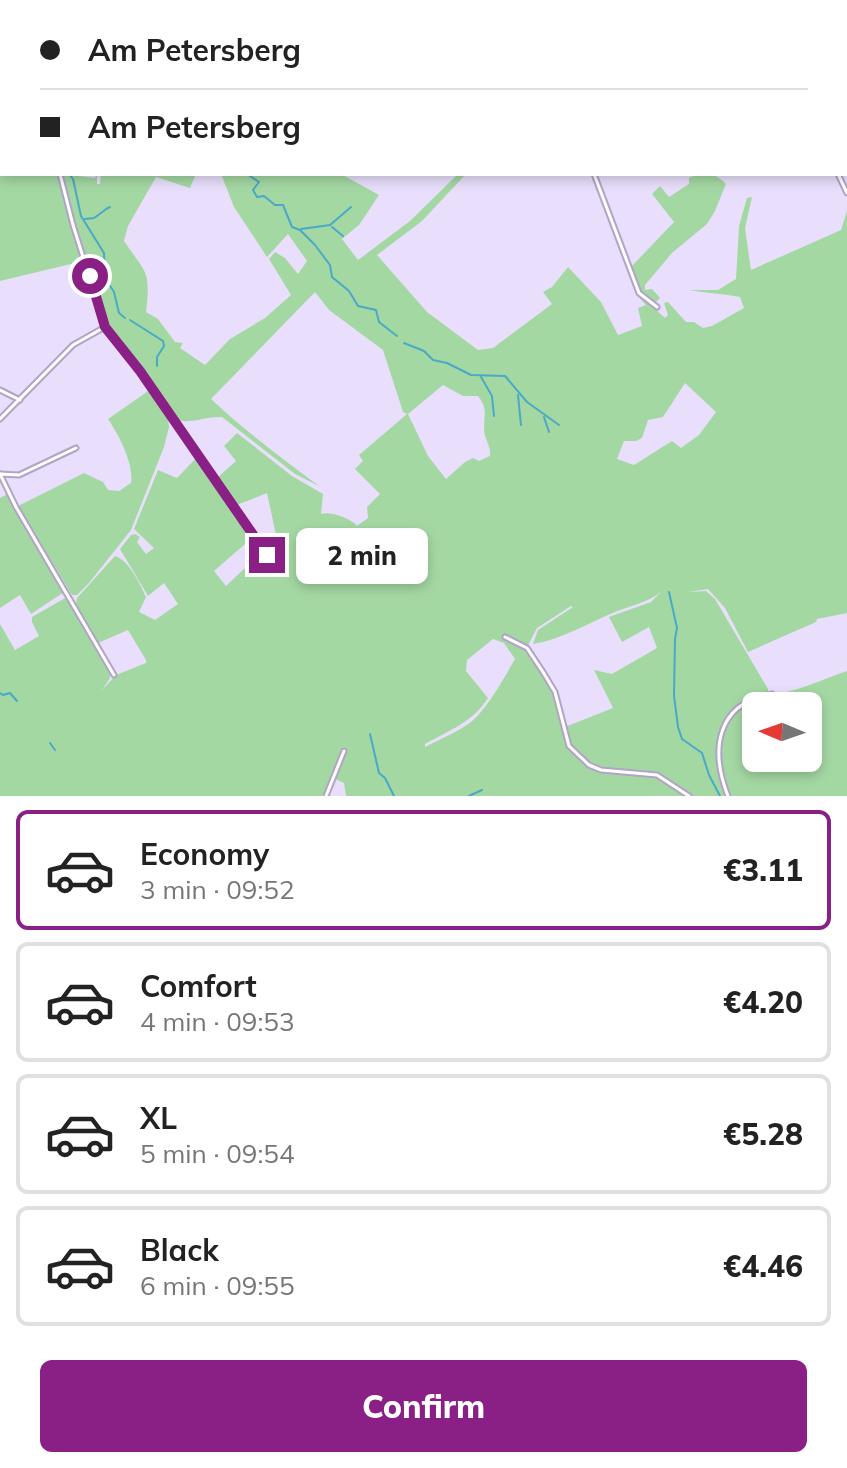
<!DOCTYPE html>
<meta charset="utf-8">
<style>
body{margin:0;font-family:Mulish,sans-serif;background:#f2f2f2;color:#222;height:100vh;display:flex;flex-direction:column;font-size:30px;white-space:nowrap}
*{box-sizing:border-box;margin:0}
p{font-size:26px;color:#767676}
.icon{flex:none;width:44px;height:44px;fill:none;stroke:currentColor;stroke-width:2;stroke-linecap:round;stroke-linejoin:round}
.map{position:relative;height:796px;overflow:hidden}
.panel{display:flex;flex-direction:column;background:#fff;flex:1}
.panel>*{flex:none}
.hud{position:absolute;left:0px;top:0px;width:848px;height:176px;box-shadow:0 4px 12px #0003;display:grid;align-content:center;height:176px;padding:0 40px;background:#fff}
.needle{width:52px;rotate:272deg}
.tools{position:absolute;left:742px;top:692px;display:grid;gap:16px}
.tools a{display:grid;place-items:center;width:80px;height:80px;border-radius:12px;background:#fff;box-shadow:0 4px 12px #0003;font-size:40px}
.end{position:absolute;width:36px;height:36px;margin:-18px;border:10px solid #8a1f85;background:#fff;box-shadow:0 0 0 4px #fff}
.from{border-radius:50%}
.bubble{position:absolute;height:56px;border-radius:12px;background:#fff;box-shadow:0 4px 12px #0003;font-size:26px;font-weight:800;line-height:56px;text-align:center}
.hud b{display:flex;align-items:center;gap:28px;height:76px;font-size:30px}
.hud b+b{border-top:2px solid #e0e0e0}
.hud i{width:20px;height:20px;background:#222}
ul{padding:14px 0 0;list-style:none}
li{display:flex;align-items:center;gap:24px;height:120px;margin:0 16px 12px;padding:0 24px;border:4px solid #e0e0e0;border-radius:12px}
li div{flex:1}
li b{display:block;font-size:30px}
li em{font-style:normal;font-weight:800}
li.selected{border-color:#8a1f85}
li>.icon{width:72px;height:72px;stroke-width:1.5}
.primary-button{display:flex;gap:16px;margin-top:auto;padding:16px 40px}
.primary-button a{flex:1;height:92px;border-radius:12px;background:#8a1f85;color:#fff;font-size:32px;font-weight:800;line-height:92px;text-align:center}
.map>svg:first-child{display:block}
.green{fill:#a4d8a3;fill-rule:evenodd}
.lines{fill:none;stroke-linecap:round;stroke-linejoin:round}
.stream{stroke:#49a9c7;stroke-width:2}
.minor-casing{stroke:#b1a4c6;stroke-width:7}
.tertiary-casing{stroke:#b1a4c6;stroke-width:8}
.minor{stroke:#fff;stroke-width:3}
.tertiary{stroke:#fff;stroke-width:4}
.route{stroke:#8a1f85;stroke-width:10}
</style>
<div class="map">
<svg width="847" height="796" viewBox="0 0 847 796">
<rect width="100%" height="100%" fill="#e9dffc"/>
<g class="green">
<polygon points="0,56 2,174 58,174 83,264 80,293 79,274 75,263 0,281"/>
<path d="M63 174 95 178 97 174V184H100L101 174H196L190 188 156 177 128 226 124 241C146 274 151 269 146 312L158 319 175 342 183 343 180 348 205 365 230 339 265 318 291 295 269 259 275 252 285 258 298 274 307 261 288 234 267 257 234 207 221 174H341L379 195 359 225 342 239 358 260 410 221 458 174H466L422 221 377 255 427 312 478 350 493 348 552 304 543 292 552 287 568 267 601 302 618 335 642 326 638 308 646 305 637 295 634 284 637 282 631 267 674 222 652 194 660 186 669 197 689 184V178C702 172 715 172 726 184L715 211 707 224 672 253 645 285V290L652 289 660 298 652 306 665 318 668 315 664 303 668 302 686 322H694L703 328 712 326 744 308 740 297C724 294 706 293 689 290H718L736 279 739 226 747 198 752 197 745 228 751 270 841 230 847 211V613L817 619 816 622 748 652 725 608 708 589 688 592 706 591 715 599 768 689V692C714 709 708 747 726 796H346L344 783 335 779 342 763 338 764 324 796H0V624L15 650 39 636 32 622V617L67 597 110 672V678L102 690 116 675 146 663V660L128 630 98 643 76 604 77 598 115 556C129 560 140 584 146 597L139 612 155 620 178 604 164 583 148 596 120 549 131 535 135 534 140 537 137 542 146 554 154 548 134 529 158 470 177 478 198 456 252 538 214 571 226 586 246 567 268 553 262 543 276 535 267 493 237 505 217 478 236 461 224 446 237 433 292 476 323 494 321 514C329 511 351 518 357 526L368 518 367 507 380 494 355 469 363 461 359 455 407 414 403 412 383 350 329 310 315 292 211 399C245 431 282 458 319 486L295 474 222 417C207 416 191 424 177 420L106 324 69 203ZM685 383 716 412 699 435 681 448 672 441 634 465 617 459 624 441H636L642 438 648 420 663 417ZM443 385 463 396H478C488 409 484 414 484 429 484 439 491 445 490 456L479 461 473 458 465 462 446 479 428 456 408 414ZM661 592 651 602 609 617 622 642 649 627 657 648 612 674 594 670 613 708 565 727 571 743H567L554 693 525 651 537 628 571 606 573 607 538 630 533 644C563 639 588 623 615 612 632 605 647 603 661 592ZM493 639 504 643 515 659C505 676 488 708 471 722 458 732 440 739 425 747V744C448 731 473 722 488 698L466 671 467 660Z"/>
<path d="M151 389 168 417 169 427 164 447 131 530 89 583 77 595H72L18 506 84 473 103 482 108 490 119 491 131 483C134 464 119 435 108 419Z"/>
<polygon points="7,494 64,592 31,614 20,595 0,608 0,498"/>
<path d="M847 671V796H730C718 767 714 723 745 704 759 696 778 695 794 690 812 685 829 677 847 671ZM756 706H808V758H756Z"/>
</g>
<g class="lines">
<g class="stream">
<polyline points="69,174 73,179 81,216 104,253 105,278 114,292 119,313 125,318"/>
<polyline points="247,174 259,182 253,190 257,197 264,196 275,205 283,205 292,227 300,230 315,245 330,265 332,277 349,291 358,306 376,310 379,322 397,336"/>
<polyline points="106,209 110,207"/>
<polyline points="85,219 94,218 105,210"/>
<polyline points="332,227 343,236"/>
<polyline points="301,229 330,225 351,207"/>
<polyline points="130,320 163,341 164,346 157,357 157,366"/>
<polyline points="404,343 424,351 433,360 447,363 471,375 505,376 527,402 559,425"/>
<polyline points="481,377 492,396 494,416"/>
<polyline points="518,395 521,425"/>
<polyline points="544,417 549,432"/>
<polyline points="669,592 677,628 675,639 674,696 678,727 682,739 702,753 709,775 720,796"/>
<polyline points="0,693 3,695 10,693 17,701"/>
<polyline points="370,734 379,773 385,778 394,796"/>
<polyline points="50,743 55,750"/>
<polyline points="469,796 482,790"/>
</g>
<g class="minor-casing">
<g id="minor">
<polyline points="57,0 59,2"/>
<polyline points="517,0 518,2"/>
<polyline points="792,0 793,2"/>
<polyline points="175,2 176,0"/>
<polyline points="60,174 73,225 105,327 140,371 267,555"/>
<polyline points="594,174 639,293 657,307"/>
<polyline points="838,174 847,193"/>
<polyline points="0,390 20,400"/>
<polyline points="0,419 73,345 105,327"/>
<polyline points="0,474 16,507 114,675"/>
<polyline points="0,474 19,475 76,448"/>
<polyline points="505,637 527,648 543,672 555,692 569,746 589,765 601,770 657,775 689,796"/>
<polyline points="326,796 344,751"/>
<path d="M728 796C710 750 716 703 772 694"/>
</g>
</g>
<g class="tertiary-casing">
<g id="tertiary">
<polyline points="108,2 109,0"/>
<polyline points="0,14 2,20"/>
</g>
</g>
<use href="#minor" class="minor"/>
<use href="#tertiary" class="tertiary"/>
</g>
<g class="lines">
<polyline class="route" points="90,276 105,327 140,371 267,555"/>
</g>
</svg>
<div class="tools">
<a><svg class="needle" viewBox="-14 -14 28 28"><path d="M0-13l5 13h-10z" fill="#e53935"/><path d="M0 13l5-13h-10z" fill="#767676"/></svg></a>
</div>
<i class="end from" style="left:90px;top:276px"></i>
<i class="end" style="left:267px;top:555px"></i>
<div class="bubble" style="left:296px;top:528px;width:132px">2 min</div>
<div class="hud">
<b><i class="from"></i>Am Petersberg</b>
<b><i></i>Am Petersberg</b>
</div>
</div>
<section class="panel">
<ul>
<li class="selected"><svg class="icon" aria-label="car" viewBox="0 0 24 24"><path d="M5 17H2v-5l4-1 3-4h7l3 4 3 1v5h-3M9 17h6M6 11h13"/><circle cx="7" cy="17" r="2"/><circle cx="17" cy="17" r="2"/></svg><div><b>Economy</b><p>3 min · 09:52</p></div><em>€3.11</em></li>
<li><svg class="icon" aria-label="car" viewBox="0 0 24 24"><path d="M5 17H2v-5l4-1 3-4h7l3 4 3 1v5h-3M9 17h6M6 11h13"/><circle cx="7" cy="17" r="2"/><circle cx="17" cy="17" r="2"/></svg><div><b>Comfort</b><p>4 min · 09:53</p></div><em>€4.20</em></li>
<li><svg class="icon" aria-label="car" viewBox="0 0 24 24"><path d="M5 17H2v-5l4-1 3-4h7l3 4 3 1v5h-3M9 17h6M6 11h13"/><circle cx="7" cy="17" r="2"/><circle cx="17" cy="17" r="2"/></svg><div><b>XL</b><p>5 min · 09:54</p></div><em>€5.28</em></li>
<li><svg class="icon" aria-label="car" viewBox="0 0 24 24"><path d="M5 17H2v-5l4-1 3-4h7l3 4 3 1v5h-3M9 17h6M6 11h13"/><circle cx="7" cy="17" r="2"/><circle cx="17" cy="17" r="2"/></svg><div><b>Black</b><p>6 min · 09:55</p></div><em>€4.46</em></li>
</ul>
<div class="primary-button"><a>Confirm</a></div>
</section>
